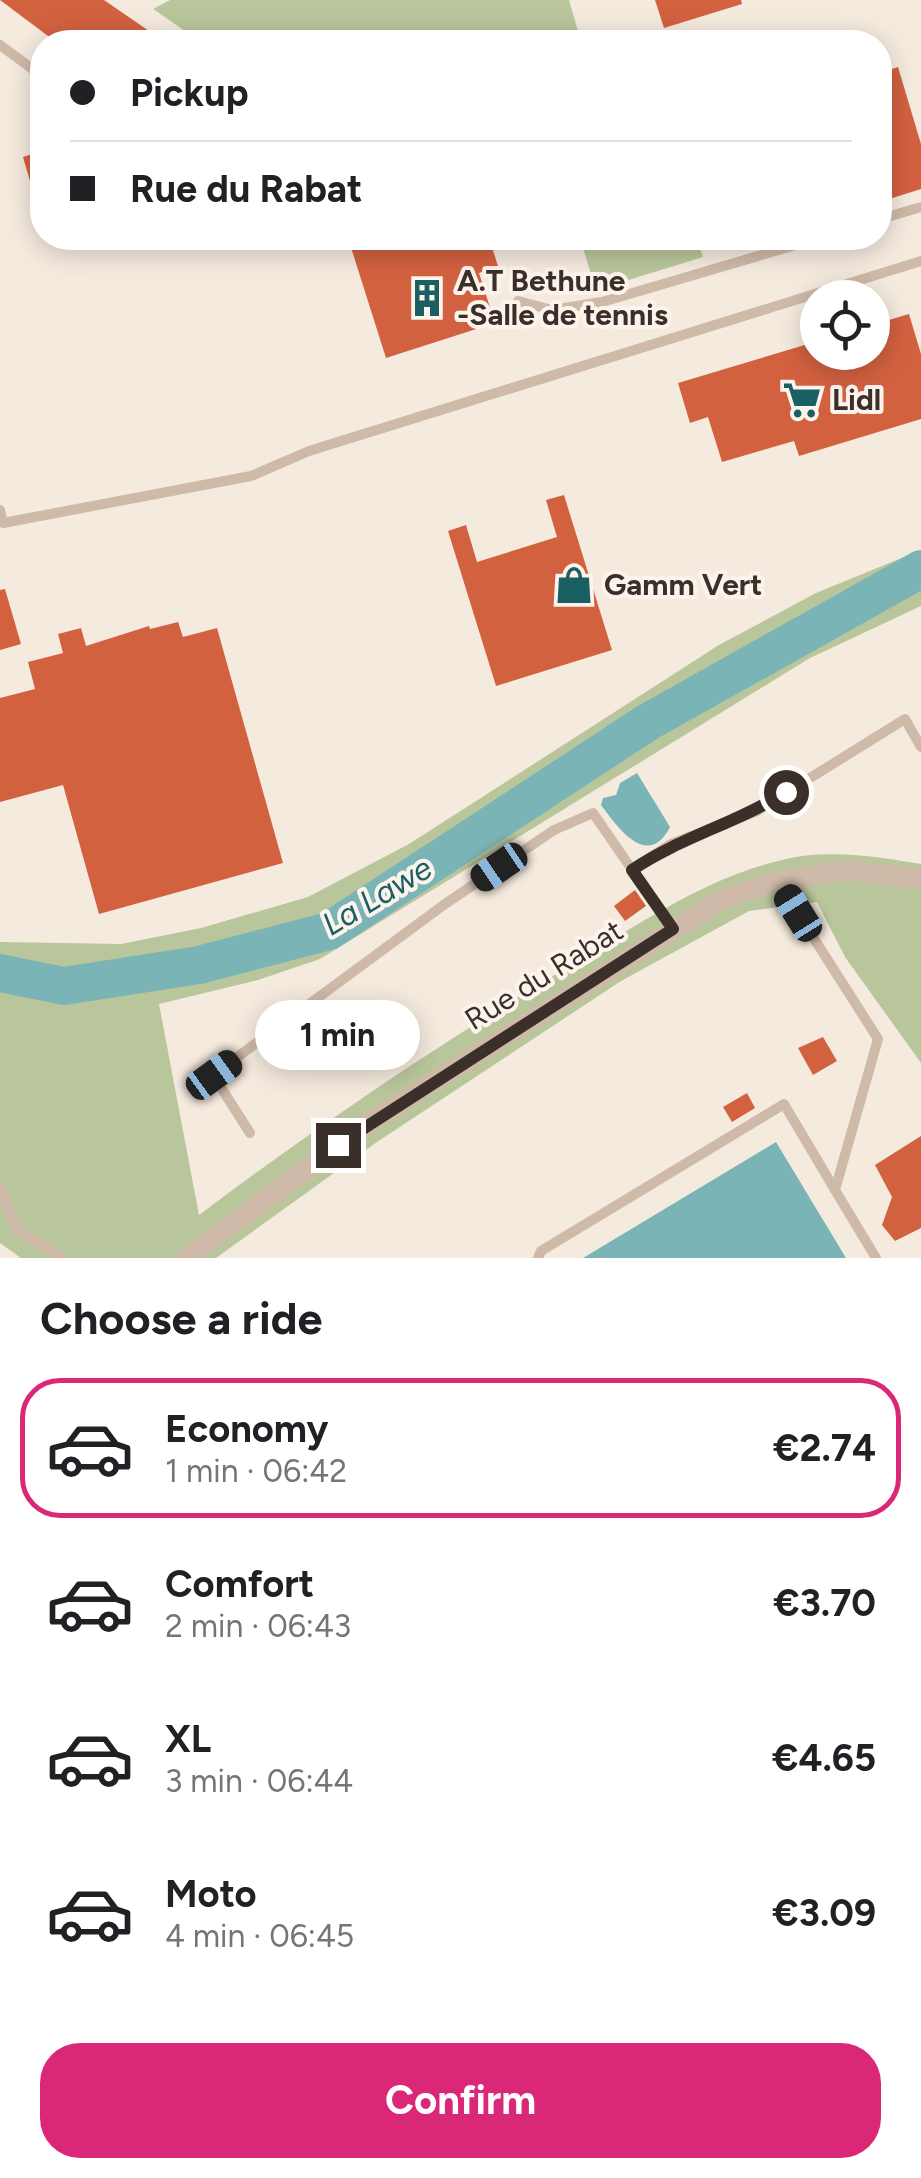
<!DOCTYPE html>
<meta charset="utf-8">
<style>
body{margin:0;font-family:Figtree,sans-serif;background:#f2f2f2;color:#202124;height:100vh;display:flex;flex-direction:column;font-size:38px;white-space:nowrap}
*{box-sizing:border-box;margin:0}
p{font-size:32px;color:#757577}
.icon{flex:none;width:55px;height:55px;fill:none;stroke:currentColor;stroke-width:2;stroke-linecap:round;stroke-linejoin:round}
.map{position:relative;height:1258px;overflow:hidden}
.sheet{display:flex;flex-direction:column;background:#fff;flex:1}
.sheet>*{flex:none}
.banner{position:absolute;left:30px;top:30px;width:862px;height:220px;border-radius:40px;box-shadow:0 5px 25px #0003;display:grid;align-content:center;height:220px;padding:0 40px;background:#fff}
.controls{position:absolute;left:800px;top:280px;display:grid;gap:20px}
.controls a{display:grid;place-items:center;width:90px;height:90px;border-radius:50%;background:#fff;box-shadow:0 5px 25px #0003;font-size:50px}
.end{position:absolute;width:45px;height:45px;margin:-22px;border:12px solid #3b2f29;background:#fff;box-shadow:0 0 0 5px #fff}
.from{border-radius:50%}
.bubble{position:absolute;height:70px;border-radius:35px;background:#fff;box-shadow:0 5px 25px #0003;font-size:32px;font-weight:700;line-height:70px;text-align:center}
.car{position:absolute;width:30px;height:60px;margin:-30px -15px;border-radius:12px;box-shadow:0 0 8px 2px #0007;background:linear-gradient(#222 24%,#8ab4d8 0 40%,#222 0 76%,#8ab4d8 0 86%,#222 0)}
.banner b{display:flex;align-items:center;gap:35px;height:95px;font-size:38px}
.banner b+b{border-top:2px solid #e0e0e0}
.banner i{width:25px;height:25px;background:#202124}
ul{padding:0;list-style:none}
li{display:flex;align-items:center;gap:30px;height:140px;margin:0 20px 15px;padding:0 20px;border:5px solid transparent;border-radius:40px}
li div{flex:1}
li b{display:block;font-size:38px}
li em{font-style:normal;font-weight:700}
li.selected{border-color:#db2777}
li>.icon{width:90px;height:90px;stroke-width:1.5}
h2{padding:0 40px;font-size:45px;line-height:120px}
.cta{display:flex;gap:20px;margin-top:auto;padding:20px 40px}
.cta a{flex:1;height:115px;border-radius:40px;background:#db2777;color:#fff;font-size:40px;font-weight:700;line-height:115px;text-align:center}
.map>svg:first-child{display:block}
.green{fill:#b9c69c}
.water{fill:#7ab4b6}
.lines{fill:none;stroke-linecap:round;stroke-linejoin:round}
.river{stroke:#7ab4b6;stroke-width:38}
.building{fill:#d26140}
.lane{stroke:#cfb9a8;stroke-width:10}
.street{stroke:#cfb9a8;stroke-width:20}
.route{stroke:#3b2f29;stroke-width:12}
.labels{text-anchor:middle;stroke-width:8;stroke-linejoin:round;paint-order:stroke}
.poi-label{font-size:30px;font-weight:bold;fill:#3b2f29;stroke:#fcf4ec;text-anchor:start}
.street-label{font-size:30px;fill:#3b2f29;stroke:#fcf4ec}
.water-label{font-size:32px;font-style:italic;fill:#1a5f62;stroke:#fcf4ec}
</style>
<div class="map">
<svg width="921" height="1258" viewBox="0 0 921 1258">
<rect width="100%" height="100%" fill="#f5eade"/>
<g class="green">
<polygon points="170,0 569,0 581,42 201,42 153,9"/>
<polygon points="580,238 696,238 703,257 596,290"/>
<path d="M921 550V606L810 658 320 959 258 980 159 1004 199 1215C320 1124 445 1040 576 962 642 922 709 876 786 859 829 849 878 857 921 864V1063L845 957 817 902 749 911 621 981 377 1142 216 1258H21L0 1243V942L121 944 201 928 308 897 409 844 719 645 816 593Z"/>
</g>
<g class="water">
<path d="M637 773 670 827C648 870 618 828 601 805L603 798 616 795 620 783Z"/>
<polygon points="776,1142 846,1258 583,1258"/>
</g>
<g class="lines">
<polyline class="river" points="0,973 64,986 199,965 329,931 648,722 921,569"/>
</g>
<g class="building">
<polygon points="0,0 104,0 165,42 56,42"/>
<polygon points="655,0 741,0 742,4 664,28"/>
<polygon points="898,67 921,144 921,189 880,202 880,73"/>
<polygon points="42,151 42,208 38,209 23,157"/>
<polygon points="348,238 489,238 498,266 479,273 495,323 386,358"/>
<polygon points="909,314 921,354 921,419 799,456 794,441 722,462 708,417 690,423 678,383 818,341 818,352 872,352 872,325"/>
<polygon points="564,495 612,650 496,686 448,531 466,525 477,562 557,537 546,500"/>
<polygon points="5,589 21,644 0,650 0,590"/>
<polygon points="178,622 183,637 217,628 283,863 99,914 63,785 0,802 0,698 35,689 28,662 63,653 58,634 81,628 86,646 149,626 150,629"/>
<polygon points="635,890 646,906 625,921 614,906"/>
<polygon points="823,1037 837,1061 813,1075 798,1048"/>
<polygon points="747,1093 755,1108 732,1122 723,1107"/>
<polygon points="921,1136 921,1228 895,1241 882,1225 892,1197 875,1165"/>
</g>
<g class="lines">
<g class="lane">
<polyline points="0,45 42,76"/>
<polyline points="880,219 921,207"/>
<polyline points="518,301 552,310 602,302 819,238"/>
<polyline points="0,510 3,523 251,476 309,451 921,261"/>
<polyline points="632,869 671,844 757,811 905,719 921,747"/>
<polyline points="778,882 878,1039 835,1190 876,1258"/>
<polyline points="250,1133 213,1075 445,904 554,830 593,813 673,929"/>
<polyline points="0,1188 17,1229 62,1258"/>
<polyline points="538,1258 541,1251 784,1104 835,1190"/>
</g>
<polyline class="street" points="187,1258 367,1124 723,899 778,881 849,870 921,879"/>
</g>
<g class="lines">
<path class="route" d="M338 1145 673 929 632 870C681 837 737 823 786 792"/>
</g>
<defs>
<g id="building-bare" transform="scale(3)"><path d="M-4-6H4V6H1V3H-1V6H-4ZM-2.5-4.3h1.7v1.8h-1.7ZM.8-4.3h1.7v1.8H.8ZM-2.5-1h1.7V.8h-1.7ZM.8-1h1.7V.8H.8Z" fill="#1a5f62" stroke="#fcf4ec" stroke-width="2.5" paint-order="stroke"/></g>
<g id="supermarket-bare" transform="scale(3)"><path d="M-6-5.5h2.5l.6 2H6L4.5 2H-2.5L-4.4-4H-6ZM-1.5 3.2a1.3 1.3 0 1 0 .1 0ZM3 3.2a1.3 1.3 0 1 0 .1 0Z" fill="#1a5f62" stroke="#fcf4ec" stroke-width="2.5" paint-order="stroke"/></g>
<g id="shop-bare" transform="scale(3)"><path d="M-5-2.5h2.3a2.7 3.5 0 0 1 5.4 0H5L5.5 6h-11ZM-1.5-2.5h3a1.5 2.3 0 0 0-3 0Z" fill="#1a5f62" stroke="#fcf4ec" stroke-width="2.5" paint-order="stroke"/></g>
</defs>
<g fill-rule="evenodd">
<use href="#building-bare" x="427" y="298"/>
<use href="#supermarket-bare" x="802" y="400"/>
<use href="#shop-bare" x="574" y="585"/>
</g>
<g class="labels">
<g class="poi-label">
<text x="457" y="291">A.T Bethune<tspan x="457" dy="34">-Salle de tennis</tspan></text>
<text x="832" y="410">Lidl</text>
<text x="604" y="595">Gamm Vert</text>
</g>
<g class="street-label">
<text transform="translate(544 975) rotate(-32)" y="10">Rue du Rabat</text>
</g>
<g class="water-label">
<text transform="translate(377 896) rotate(-31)" y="11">La Lawe</text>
</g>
</g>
</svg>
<div class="controls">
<a><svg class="icon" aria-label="locate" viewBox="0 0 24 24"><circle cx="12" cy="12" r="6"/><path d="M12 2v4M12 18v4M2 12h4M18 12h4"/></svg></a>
</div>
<i class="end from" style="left:786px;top:792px"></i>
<i class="end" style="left:338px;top:1145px"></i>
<div class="bubble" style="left:255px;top:1000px;width:165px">1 min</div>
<i class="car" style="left:499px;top:867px;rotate:236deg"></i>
<i class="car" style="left:798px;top:913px;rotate:328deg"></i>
<i class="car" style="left:214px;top:1075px;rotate:54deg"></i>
<div class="banner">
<b><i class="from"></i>Pickup</b>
<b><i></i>Rue du Rabat</b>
</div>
</div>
<section class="sheet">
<h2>Choose a ride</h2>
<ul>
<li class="selected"><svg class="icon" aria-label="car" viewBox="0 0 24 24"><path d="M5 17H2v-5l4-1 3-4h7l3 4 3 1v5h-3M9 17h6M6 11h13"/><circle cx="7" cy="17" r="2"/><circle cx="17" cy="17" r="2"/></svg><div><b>Economy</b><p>1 min · 06:42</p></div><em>€2.74</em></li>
<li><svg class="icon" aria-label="car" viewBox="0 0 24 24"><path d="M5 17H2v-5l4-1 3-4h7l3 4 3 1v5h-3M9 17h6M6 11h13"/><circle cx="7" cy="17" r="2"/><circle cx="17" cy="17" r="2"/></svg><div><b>Comfort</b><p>2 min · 06:43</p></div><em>€3.70</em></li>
<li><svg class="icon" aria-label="car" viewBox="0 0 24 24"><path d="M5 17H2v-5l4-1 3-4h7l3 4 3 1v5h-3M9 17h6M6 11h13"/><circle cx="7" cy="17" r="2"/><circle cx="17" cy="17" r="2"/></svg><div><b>XL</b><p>3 min · 06:44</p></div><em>€4.65</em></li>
<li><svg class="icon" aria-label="car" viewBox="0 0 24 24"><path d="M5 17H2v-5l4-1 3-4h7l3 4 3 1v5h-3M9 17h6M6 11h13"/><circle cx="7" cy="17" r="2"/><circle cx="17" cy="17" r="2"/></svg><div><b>Moto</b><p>4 min · 06:45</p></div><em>€3.09</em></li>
</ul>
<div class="cta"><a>Confirm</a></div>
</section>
